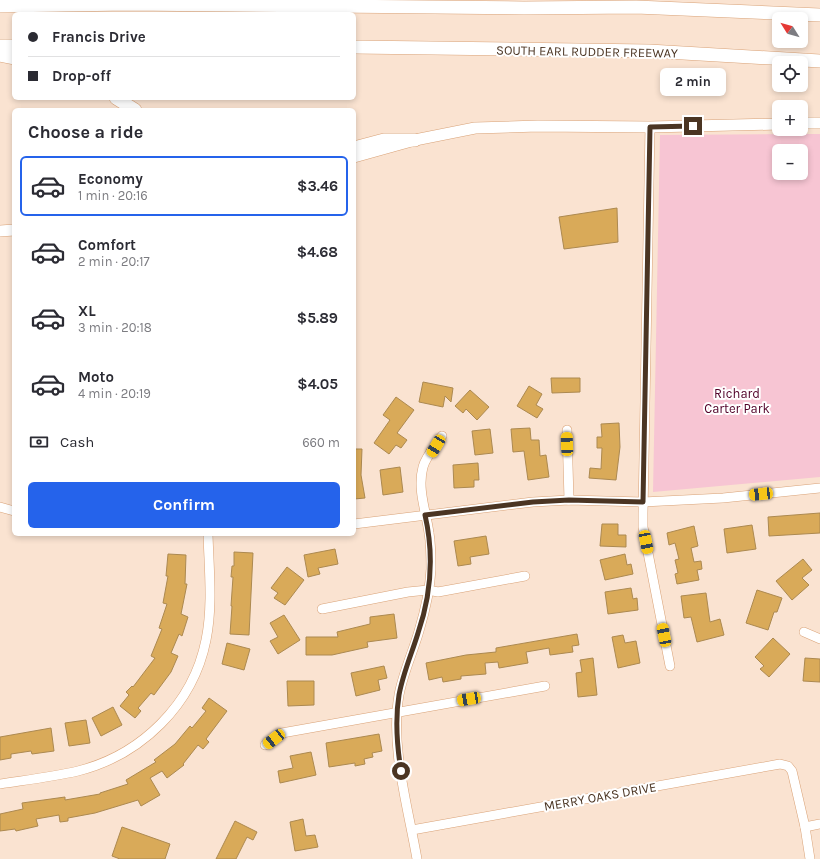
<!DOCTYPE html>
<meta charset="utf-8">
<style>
body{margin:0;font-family:Karla,sans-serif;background:#f2f2f3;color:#2b2b33;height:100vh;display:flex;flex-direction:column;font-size:15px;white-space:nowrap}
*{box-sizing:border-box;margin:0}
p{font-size:13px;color:#7c7c81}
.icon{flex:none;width:22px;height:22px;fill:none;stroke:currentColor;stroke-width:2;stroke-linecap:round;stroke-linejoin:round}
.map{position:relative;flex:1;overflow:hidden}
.panel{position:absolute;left:12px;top:108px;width:344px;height:428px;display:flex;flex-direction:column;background:#fff;border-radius:6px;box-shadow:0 2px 6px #0003}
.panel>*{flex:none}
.banner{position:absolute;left:12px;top:12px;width:344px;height:88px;border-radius:6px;box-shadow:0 2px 6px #0003;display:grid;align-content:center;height:88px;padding:0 16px;background:#fff}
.needle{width:26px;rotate:307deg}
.controls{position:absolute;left:772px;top:12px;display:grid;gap:8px}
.controls a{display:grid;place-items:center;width:36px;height:36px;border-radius:6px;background:#fff;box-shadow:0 2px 6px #0003;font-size:20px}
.end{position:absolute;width:18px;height:18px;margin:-9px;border:5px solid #4b3523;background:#fff;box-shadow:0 0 0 2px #fff}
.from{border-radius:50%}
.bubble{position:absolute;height:28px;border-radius:6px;background:#fff;box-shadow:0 2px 6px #0003;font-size:13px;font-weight:700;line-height:28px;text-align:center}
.car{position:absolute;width:12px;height:24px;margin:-12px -6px;border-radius:5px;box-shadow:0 0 3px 1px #0007;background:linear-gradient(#f5c518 24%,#345 0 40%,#f5c518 0 76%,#345 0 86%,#f5c518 0)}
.banner b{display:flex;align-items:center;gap:14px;height:38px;font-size:15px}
.banner b+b{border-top:1px solid #e1e1e2}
.banner i{width:10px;height:10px;background:#2b2b33}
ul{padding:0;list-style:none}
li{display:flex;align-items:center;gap:12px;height:60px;margin:0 8px 6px;padding:0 8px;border:2px solid transparent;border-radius:6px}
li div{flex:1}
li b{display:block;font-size:15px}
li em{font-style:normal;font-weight:700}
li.active{border-color:#2563eb}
li>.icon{width:36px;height:36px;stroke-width:1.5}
h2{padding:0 16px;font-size:18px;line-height:48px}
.pay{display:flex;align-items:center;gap:10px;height:44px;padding:0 16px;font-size:15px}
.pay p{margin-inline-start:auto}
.primary-button{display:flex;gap:8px;margin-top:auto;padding:8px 16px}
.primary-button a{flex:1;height:46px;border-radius:6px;background:#2563eb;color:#fff;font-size:16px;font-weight:700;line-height:46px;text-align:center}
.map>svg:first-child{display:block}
.green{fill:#f7c5d3;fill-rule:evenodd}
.building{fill:#d9aa59;stroke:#ac8950}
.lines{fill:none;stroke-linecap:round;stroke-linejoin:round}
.minor-casing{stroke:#d9a277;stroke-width:10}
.major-casing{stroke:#d9a277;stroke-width:12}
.highway-casing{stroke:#d9a277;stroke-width:14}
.minor{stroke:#fff;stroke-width:9}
.major{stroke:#fff;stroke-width:11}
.highway{stroke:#fff;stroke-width:13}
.route{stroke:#4b3523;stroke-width:5}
.labels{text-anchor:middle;stroke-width:4;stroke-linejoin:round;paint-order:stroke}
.street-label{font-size:13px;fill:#4b3523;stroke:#fff}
.park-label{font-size:13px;fill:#510028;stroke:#fff}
</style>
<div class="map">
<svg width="820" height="859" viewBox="0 0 820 859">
<rect width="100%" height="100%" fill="#fae3d1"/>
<path class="green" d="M820 134V477L653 492 660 135ZM779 151H801V173H779Z"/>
<g class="building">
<polygon points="617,208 618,242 564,249 559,217"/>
<polygon points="551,378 580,378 580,392 552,393"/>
<polygon points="423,382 453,388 451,402 445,396 443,407 419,402"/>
<polygon points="529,386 542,394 536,405 543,409 537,418 517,406"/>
<polygon points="470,390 489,407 477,420 466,409 463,413 455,406"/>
<polygon points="396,397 414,410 397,433 407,440 401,448 396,445 389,454 374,443 390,420 383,415"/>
<polygon points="619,423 620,447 616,480 589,478 590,468 601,469 602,448 597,448 597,437 602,437 601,424"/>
<polygon points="530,428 531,440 539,440 540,456 546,455 549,477 528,480 524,451 513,452 511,429"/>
<polygon points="490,429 493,453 475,455 472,431"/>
<polygon points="354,449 362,449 361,475 365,498 354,499"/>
<polygon points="478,463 479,480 474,480 474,487 454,488 453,465"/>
<polygon points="400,467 403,492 383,495 380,470"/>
<polygon points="820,513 820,533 769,536 768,517"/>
<polygon points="602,524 618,524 618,535 626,535 626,547 600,546"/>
<polygon points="752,525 756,549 727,553 724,529"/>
<polygon points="694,526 698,546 691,548 694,562 701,561 702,569 697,570 699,580 677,584 675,574 678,573 675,560 679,559 675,543 669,545 667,533"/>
<polygon points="486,536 489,554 470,557 471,564 458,566 454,541"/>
<polygon points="335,549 338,564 318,568 320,574 308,577 304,555"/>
<polygon points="234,552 253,553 249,635 230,634 232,606 231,606 233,577 231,577 232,566 234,566"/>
<polygon points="168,554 186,555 185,584 187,584 181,614 188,617 182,636 179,634 171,653 178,656 171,672 154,695 151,693 138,708 141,711 135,718 120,706 129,695 126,692 132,686 133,687 155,658 151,656 162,629 159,628 167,604 163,603 168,576 166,576"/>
<polygon points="625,554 627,565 631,564 633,574 605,580 600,560"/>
<polygon points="803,559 812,570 802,578 809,585 792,600 776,581"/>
<polygon points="287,567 304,580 285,605 274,598 278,593 271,588"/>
<polygon points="631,588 633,599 637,598 638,610 608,614 605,592"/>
<polygon points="757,590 782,598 777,612 774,612 768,630 746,623"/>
<polygon points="706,593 710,622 720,619 724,635 697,642 691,617 684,618 681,596"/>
<polygon points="394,614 397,638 367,642 368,647 332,655 306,655 306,637 338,637 337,632 370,624 370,617"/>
<polygon points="284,615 300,640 278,654 270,641 278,637 270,623"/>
<polygon points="577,634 579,645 572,646 573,652 550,655 549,648 526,652 528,663 499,668 498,662 485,663 486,674 461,676 461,679 443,682 442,677 429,680 426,663 466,655 496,652 496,648"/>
<polygon points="623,635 625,643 636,641 640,663 618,668 612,637"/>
<polygon points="773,638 790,654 769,677 760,669 764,666 755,657"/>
<polygon points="227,643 250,649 244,670 222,664"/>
<polygon points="593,658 597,695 578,697 576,673 582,672 580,660"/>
<polygon points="805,658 820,659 820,682 803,681"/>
<polygon points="384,666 387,678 378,680 380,690 356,696 351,673"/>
<polygon points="287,681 314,681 314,705 288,706"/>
<polygon points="209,698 227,711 206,739 209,742 203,749 198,745 183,764 184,765 167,778 162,771 150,778 160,795 141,806 138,800 95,813 68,818 68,821 60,822 59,815 36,819 38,826 16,831 15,829 0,831 0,814 23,809 22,803 65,797 65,800 100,794 100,793 128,784 126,780 156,762 154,760 175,744 190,726 192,728 206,711 202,708"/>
<polygon points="113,707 122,725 101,736 92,718"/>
<polygon points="86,720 90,743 69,746 65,723"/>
<polygon points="51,728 54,751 32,754 31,751 11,754 11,758 0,760 0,737"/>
<polygon points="379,734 382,751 372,753 373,757 364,759 365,764 355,766 355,763 329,767 326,743"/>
<polygon points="311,752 316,775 280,783 278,771 293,768 290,756"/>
<polygon points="303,819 306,836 315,835 318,847 295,851 290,822"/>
<polygon points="235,821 257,832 253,840 247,837 236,859 216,859"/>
<polygon points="122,827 170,844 165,859 120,859 112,856"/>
</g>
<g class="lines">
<g class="minor-casing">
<g id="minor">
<polyline points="650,127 643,513 643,527 670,666"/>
<polyline points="567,430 569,500"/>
<polyline points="0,507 14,511"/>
<polyline points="354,524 533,502 569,500 643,502 723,498 820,488"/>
<polyline points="322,609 408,592 428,590 438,592 525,576"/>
<polyline points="804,632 820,639"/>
<polyline points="265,745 282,733 545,686"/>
<path d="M0 784C26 780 52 777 78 771 141 755 193 705 206 640 213 606 209 569 208 534"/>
<polyline points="805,827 820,824"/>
<polyline points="412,830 780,764 788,766 792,771 805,827 810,859"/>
<path d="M417 859C408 807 390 747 399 695 403 673 413 652 419 631 425 611 430 590 431 569 431 557 431 544 429 533 426 511 417 489 423 467 426 456 436 445 442 436"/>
</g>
</g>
<g class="major-casing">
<g id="major">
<polyline points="801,123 820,123"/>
<polyline points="354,157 415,140 475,128 538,126 650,127 779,124"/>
<polyline points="0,231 14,230"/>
</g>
</g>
<g class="highway-casing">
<g id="highway">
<polyline points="0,6 128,4 524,8 636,7 820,15"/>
<polyline points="0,46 14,46"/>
<polyline points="354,47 649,51 820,61"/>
<polyline points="0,55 14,58"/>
<polyline points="116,98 135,110"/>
<polyline points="354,148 384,140 415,140"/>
</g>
</g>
<use href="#minor" class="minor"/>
<use href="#major" class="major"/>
<use href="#highway" class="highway"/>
</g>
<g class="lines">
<path class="route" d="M401 771C397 746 395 719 399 695 403 673 412 653 418 633 431 595 434 554 425 515L533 502 569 500 643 502 650 127 693 126"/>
</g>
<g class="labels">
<g class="street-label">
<text transform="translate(587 51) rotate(1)" y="5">SOUTH EARL RUDDER FREEWAY</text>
<text transform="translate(600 796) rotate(-10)" y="5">MERRY OAKS DRIVE</text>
</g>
<g class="park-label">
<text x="737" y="398">Richard<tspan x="737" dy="15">Carter Park</tspan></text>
</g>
</g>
</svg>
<div class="controls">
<a><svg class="needle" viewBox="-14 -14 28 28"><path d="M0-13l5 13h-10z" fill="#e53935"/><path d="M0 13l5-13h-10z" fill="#7c7c81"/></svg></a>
<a><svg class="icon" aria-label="locate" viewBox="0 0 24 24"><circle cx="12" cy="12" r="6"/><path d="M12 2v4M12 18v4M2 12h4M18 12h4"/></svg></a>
<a>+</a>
<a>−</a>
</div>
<i class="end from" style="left:401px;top:771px"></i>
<i class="end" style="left:693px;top:126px"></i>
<div class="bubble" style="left:660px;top:68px;width:66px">2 min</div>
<i class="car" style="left:567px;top:444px;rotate:358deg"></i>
<i class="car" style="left:436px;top:446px;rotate:211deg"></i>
<i class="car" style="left:761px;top:494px;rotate:264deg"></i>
<i class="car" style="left:646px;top:542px;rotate:169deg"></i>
<i class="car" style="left:664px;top:635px;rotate:349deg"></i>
<i class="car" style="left:469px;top:699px;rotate:260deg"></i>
<i class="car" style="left:274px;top:739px;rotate:232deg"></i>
<div class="banner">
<b><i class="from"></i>Francis Drive</b>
<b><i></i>Drop-off</b>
</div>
<section class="panel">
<h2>Choose a ride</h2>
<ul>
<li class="active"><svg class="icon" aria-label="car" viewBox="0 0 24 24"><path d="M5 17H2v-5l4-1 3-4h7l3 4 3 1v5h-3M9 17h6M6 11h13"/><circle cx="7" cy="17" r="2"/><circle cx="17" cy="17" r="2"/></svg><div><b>Economy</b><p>1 min · 20:16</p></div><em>$3.46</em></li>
<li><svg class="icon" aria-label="car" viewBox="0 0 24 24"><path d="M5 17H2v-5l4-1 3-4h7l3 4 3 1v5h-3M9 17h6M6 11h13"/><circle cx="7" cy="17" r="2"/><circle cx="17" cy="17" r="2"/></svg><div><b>Comfort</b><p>2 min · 20:17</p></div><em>$4.68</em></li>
<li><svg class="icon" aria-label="car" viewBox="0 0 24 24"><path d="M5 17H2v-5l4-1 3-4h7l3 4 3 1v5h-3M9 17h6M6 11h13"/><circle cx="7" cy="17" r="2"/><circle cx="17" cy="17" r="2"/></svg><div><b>XL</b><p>3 min · 20:18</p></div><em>$5.89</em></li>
<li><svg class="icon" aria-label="car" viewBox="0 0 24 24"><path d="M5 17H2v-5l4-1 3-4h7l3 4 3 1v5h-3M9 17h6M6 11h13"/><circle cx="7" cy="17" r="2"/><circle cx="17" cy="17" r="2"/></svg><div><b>Moto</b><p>4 min · 20:19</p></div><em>$4.05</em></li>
</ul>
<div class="pay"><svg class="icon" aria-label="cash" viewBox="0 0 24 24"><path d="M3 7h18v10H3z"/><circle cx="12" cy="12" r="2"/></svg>Cash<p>660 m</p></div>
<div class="primary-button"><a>Confirm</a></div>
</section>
</div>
